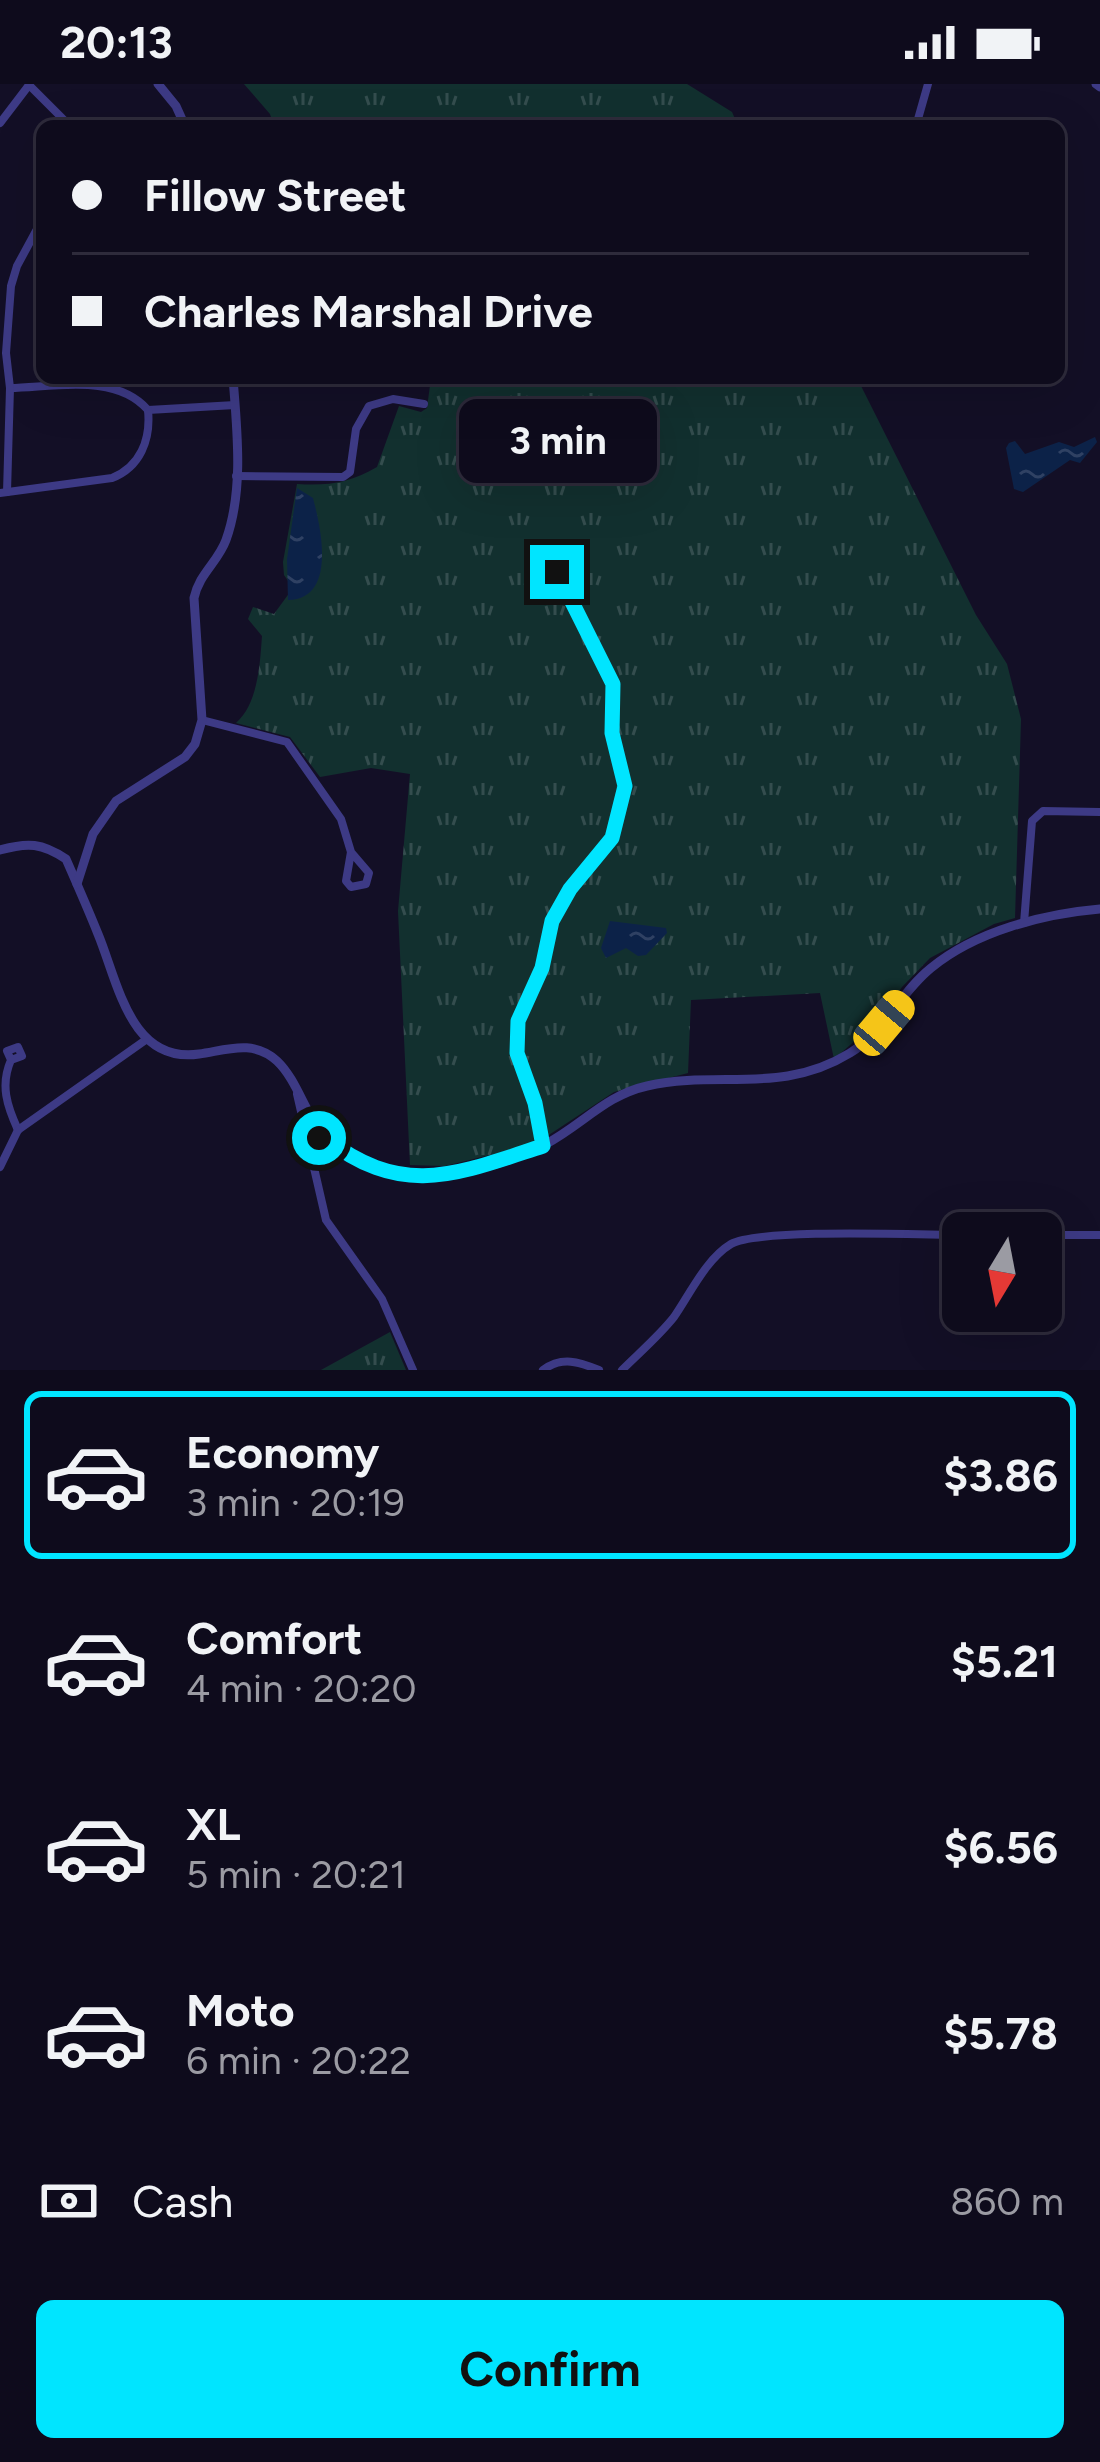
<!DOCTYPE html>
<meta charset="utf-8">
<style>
body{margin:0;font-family:Figtree,sans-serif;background:#171425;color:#f1f3f6;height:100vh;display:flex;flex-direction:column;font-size:45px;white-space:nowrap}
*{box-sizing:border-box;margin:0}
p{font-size:39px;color:#9b9ba3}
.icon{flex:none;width:66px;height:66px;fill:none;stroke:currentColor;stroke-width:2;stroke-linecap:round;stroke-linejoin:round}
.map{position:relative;height:1286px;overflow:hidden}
.panel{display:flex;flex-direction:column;background:#0e0b1c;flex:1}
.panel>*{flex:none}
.hud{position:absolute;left:36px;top:36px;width:1029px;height:264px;border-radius:18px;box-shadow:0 12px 48px #0002,0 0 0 3px #2e2b3b;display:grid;align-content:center;height:264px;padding:0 36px;background:#0e0b1c}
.needle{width:78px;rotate:190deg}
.buttons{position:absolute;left:942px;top:1128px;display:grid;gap:24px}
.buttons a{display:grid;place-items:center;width:120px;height:120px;border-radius:18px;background:#0e0b1c;box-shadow:0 12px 48px #0002,0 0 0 3px #2e2b3b;font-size:60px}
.end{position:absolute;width:54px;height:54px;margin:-27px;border:15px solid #00e5ff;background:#111;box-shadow:0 0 0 6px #111}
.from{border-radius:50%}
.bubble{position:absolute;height:84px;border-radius:18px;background:#0e0b1c;box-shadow:0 12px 48px #0002,0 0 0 3px #2e2b3b;font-size:39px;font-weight:700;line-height:84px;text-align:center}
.car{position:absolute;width:36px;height:72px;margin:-36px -18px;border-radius:15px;box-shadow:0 0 9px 3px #0007;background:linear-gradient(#f5c518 24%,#345 0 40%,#f5c518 0 76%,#345 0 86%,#f5c518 0)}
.hud b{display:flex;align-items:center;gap:42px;height:114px;font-size:45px}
.hud b+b{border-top:3px solid #2e2b3b}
.hud i{width:30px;height:30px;background:#f1f3f6}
ul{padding:21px 0 0;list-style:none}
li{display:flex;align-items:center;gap:36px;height:168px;margin:0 24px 18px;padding:0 12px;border:6px solid transparent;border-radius:18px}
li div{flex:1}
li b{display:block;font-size:45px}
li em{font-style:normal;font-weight:700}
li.current{border-color:#00e5ff}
li>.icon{width:108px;height:108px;stroke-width:1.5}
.pay{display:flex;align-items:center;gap:30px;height:132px;padding:0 36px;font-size:45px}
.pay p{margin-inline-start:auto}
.cta{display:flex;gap:24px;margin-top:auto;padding:24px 36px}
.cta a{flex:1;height:138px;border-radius:18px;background:#00e5ff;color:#111;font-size:48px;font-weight:700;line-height:138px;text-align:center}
.status{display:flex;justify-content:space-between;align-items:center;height:84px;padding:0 60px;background:#0e0b1c;direction:ltr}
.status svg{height:33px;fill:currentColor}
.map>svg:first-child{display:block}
.grass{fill:url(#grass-tufts)}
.water{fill:url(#water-ripples)}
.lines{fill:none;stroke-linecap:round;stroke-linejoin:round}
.minor{stroke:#3d3a85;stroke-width:8}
.tertiary{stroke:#3d3a85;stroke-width:9}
.route{stroke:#00e5ff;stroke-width:15}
</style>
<div class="status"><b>20:13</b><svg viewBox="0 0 49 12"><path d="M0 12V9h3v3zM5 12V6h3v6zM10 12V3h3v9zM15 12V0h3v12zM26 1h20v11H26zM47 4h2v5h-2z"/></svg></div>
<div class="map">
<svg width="1100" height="1286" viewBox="0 0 1100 1286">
<defs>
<pattern id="grass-tufts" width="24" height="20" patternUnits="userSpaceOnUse" patternTransform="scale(3)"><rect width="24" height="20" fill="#12302f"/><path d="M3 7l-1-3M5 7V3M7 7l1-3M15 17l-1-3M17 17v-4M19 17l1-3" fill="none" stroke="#344d4e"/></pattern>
<pattern id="water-ripples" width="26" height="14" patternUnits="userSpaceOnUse" patternTransform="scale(3)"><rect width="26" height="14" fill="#0c2248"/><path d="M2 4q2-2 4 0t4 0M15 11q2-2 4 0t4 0" fill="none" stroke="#2f4163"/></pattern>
</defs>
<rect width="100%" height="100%" fill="#130f26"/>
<g class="grass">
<polygon points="244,0 687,0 732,28 738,42 274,42 270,30"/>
<path d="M431 294H857L976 531 1007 580 1021 635 1015 834 994 840 930 874 902 903 880 935 834 975 820 909 691 916 688 989 614 1008 535 1060 445 1082 410 1081 398 827 410 690 371 684 320 693 290 653 236 639C258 620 260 580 262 552L248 535 253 523 274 530 293 504 284 491 283 478 297 400C328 402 350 399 377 383L399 322 421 328 427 324Z"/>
<polygon points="390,1248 406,1286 321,1286"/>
</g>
<g class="water">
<polygon points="1095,353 1097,358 1080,379 1070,376 1023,408 1014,405 1006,364 1009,359 1015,357 1025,370 1059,358 1074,363"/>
<path d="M297 404 313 414C321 444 337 515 288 516L287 475Z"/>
<polygon points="610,837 666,844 667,849 646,871 638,872 626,864 606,874 601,864"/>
</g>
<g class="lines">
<g class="minor">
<polyline points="29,1 70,42"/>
<polyline points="0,39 29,1"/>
<polyline points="916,42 928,0"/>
<path d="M10 304C55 303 116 289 148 326"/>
<polyline points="148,326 235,321"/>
<polyline points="236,392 343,393 350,388 356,345 369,322 393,315 424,320"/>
<polyline points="7,408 10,304 6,269 11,202 17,182 42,136"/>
<path d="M0 409 112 394C140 383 151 356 148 326"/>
<polyline points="202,636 287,658 341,735 351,768 346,797 351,803 366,800 369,789 351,768"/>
<polyline points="1024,839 1032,737 1043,727 1100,728"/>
<path d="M11 976 22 972 18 963 7 967 11 976C0 1001 7 1022 18 1046"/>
<polyline points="297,1010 326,1136 382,1215 413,1286"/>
<polyline points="18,1046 147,955"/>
<polyline points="543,1062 535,1019 517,969 518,937 542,884 552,837 570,805 612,753 625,702 612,649 613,600 557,487"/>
<polyline points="0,1083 18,1046"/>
<polyline points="1041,1151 1100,1151"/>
<path d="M543 1286C562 1272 579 1278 599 1286"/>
<path d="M622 1286C639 1269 659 1252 674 1233 690 1210 706 1175 731 1160 759 1144 922 1151 963 1151"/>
</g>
<g class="tertiary">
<polyline points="158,0 176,22 185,42"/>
<polyline points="1096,0 1100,3"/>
<path d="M0 766C28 758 42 759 66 775 77 800 88 825 98 850 118 898 130 980 199 970 227 966 253 955 277 977 298 997 305 1031 325 1053 380 1113 481 1093 546 1060 582 1041 606 1011 647 1002 719 986 782 1011 850 969 884 948 900 909 931 884 976 847 1043 830 1100 825"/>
<path d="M77 800 93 750 116 717 185 673 195 660 202 636 194 514C199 490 218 478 226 456 244 406 237 346 233 294"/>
<polyline points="306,1063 311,1057 325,1054"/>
</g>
</g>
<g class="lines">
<path class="route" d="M319 1054H325C403 1115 457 1090 543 1062L535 1019 517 969 518 937 542 884 552 837 570 805 612 754 625 702 612 649 613 600 557 488"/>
</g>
</svg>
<div class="buttons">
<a><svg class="needle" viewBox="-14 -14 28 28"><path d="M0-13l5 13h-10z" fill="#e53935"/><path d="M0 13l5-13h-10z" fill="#9b9ba3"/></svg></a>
</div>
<i class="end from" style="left:319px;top:1054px"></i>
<i class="end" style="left:557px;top:488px"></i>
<div class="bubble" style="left:459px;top:315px;width:198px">3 min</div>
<i class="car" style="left:884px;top:939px;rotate:40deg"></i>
<div class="hud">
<b><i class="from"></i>Fillow Street</b>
<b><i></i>Charles Marshal Drive</b>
</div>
</div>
<section class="panel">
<ul>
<li class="current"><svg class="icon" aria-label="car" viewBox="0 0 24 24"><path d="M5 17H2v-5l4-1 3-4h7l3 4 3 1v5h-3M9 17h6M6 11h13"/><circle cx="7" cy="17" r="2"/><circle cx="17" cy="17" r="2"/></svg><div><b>Economy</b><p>3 min · 20:19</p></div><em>$3.86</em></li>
<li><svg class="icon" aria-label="car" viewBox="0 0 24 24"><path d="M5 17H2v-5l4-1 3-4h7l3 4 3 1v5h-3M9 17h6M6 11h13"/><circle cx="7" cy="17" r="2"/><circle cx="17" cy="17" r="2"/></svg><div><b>Comfort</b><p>4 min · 20:20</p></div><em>$5.21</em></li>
<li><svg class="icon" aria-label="car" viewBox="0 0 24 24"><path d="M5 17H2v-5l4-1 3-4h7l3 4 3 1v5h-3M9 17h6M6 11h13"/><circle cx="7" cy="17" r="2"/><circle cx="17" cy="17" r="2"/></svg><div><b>XL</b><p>5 min · 20:21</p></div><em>$6.56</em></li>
<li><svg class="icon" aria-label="car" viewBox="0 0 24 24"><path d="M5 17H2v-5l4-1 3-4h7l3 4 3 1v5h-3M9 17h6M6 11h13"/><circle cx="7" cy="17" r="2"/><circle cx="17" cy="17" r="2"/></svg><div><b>Moto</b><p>6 min · 20:22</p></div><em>$5.78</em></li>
</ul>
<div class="pay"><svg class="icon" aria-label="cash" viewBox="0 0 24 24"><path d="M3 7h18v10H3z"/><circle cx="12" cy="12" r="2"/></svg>Cash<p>860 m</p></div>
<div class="cta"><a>Confirm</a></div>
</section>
